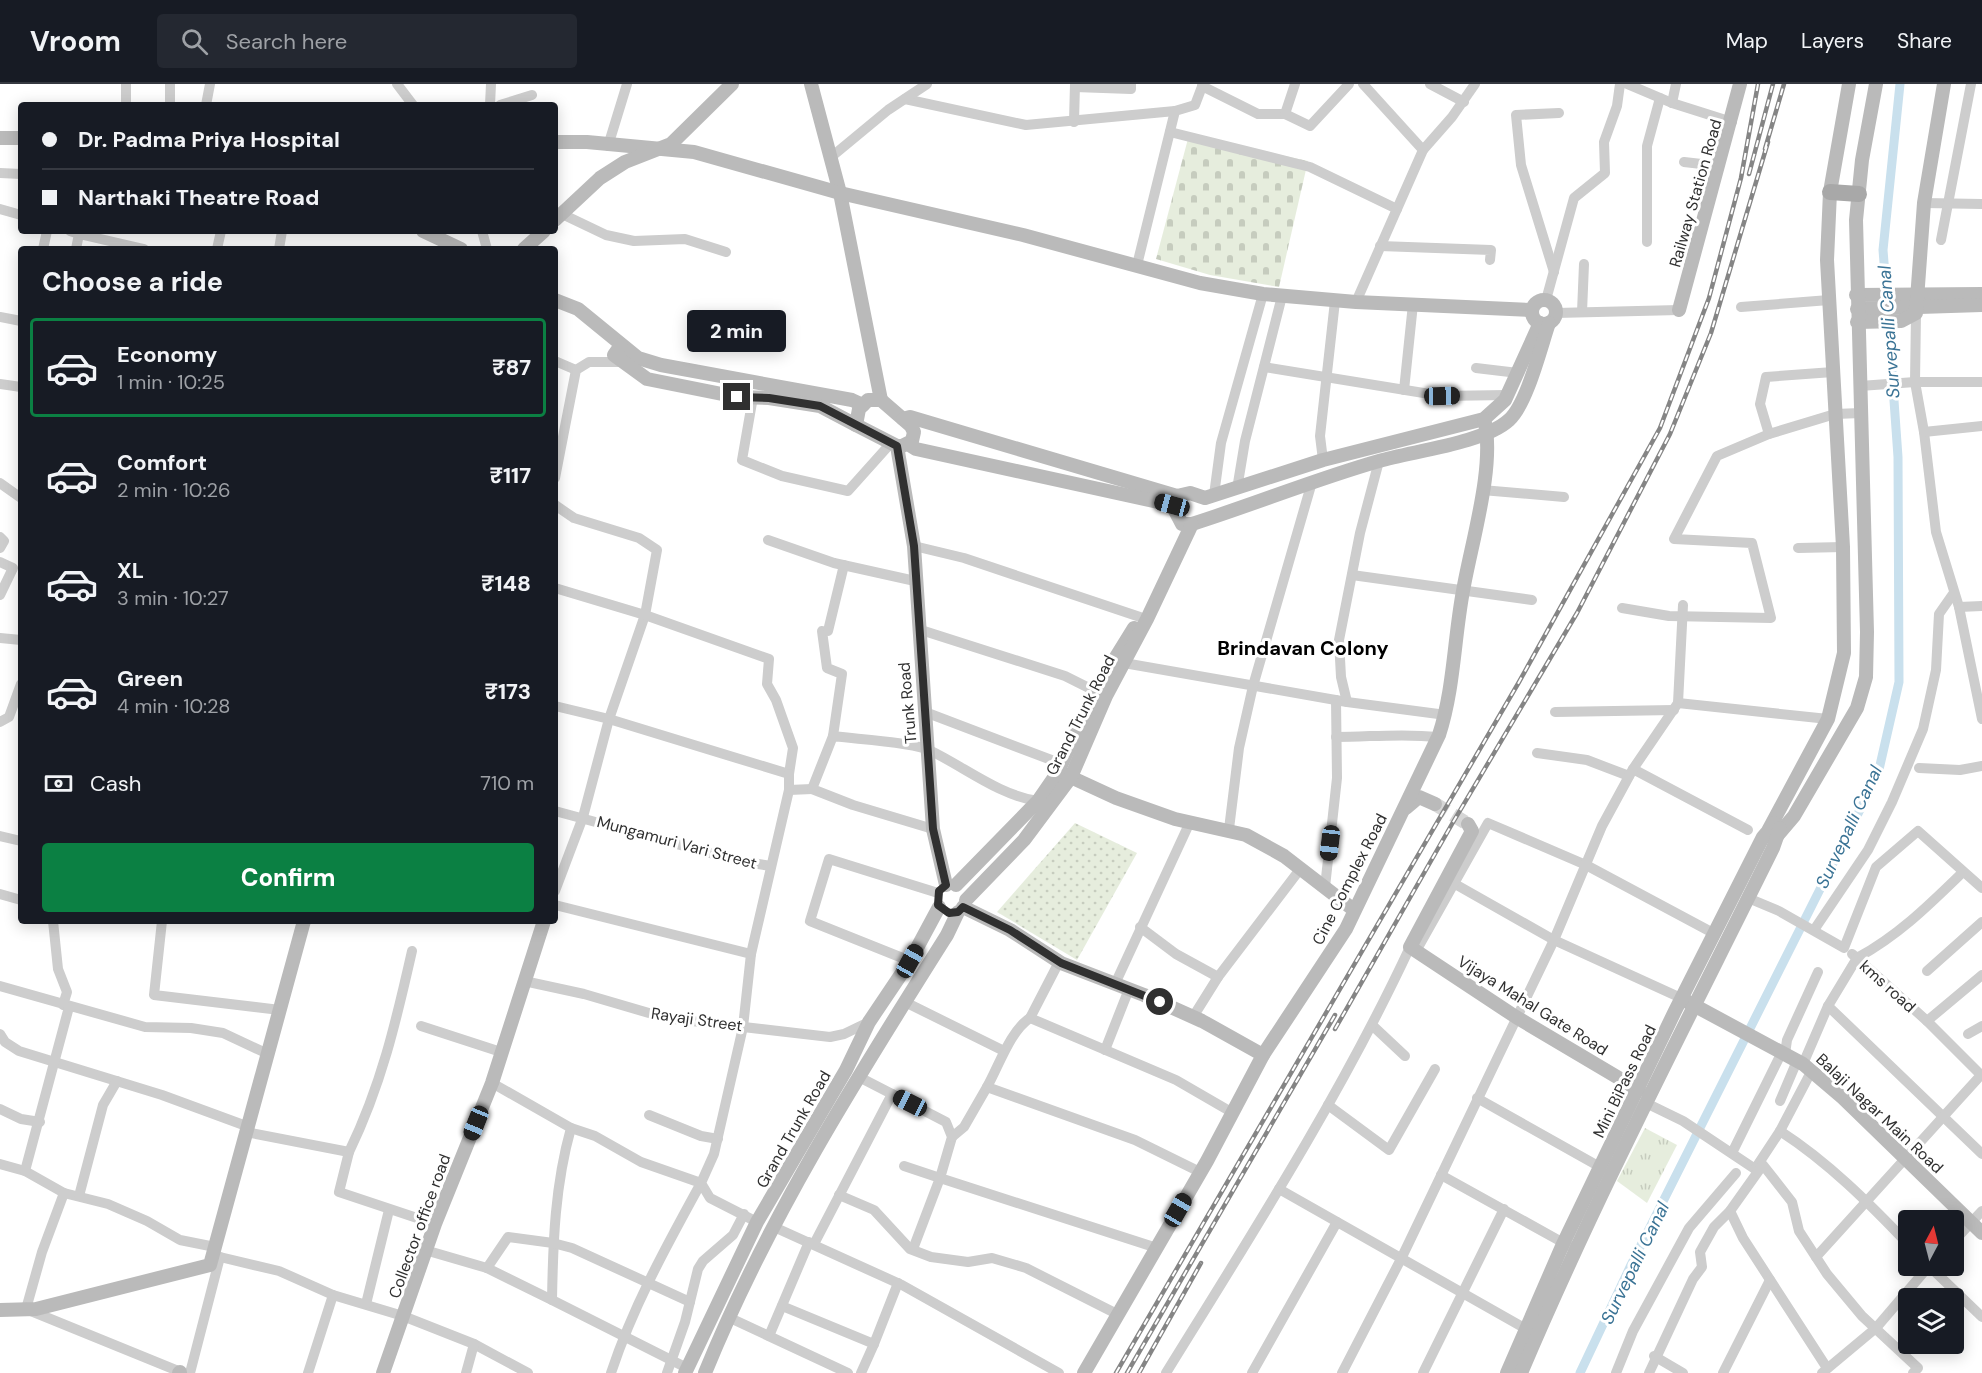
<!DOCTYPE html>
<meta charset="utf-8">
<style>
body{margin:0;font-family:"DM Sans",sans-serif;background:#242831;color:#f1f3f6;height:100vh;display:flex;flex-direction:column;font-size:22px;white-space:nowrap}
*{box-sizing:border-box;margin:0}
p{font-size:20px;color:#9ea1a6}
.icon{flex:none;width:33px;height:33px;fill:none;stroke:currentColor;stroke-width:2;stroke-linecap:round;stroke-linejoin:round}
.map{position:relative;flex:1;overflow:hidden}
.drawer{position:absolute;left:18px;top:162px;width:540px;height:678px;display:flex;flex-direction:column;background:#171b24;border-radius:6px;box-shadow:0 3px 15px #0003}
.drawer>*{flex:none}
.guide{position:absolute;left:18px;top:18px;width:540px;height:132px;border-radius:6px;box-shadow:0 3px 15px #0003;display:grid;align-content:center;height:132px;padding:0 24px;background:#171b24}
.needle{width:39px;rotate:7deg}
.controls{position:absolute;left:1898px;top:1126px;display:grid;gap:12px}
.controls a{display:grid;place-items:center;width:66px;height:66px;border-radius:6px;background:#171b24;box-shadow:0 3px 15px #0003;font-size:30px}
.end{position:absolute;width:27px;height:27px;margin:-14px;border:8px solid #303030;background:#fff;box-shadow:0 0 0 3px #fff}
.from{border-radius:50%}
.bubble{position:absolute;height:42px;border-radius:6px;background:#171b24;box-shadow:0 3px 15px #0003;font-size:20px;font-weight:800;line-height:42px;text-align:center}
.car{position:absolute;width:18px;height:36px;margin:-18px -9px;border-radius:8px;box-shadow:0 0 4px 2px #0007;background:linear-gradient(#222 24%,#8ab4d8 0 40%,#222 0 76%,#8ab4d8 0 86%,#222 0)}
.guide b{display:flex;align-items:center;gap:21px;height:57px;font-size:22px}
.guide b+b{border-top:2px solid #363941}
.guide i{width:15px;height:15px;background:#f1f3f6}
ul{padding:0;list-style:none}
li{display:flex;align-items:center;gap:18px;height:99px;margin:0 12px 9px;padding:0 12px;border:3px solid transparent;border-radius:6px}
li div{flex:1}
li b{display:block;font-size:22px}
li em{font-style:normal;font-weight:800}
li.active{border-color:#0b8043}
li>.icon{width:54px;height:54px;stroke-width:1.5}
h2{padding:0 24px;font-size:27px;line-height:72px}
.pay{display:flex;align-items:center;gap:15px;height:66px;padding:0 24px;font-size:22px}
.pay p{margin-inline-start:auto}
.primary-button{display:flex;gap:12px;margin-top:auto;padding:12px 24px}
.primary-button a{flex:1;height:69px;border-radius:6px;background:#0b8043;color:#fff;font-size:24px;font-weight:800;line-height:69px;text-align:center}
header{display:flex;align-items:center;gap:36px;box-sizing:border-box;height:84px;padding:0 30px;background:#171b24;border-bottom:2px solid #363941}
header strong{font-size:28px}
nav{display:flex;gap:33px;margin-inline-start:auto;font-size:21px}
.search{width:420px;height:54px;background:#242831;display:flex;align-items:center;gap:15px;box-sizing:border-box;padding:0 21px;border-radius:6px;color:#9ea1a6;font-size:22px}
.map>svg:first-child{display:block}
.grass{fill:url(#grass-tufts)}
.cemetery{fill:url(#cemetery-stones)}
.park{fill:url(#park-dots)}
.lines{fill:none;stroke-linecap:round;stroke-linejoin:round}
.canal{stroke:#c9e0ed;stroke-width:9}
.secondary-tunnel{stroke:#d6d6d6;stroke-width:14;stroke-dasharray:14 7;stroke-linecap:butt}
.street{stroke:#cdcdcd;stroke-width:10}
.secondary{stroke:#bababa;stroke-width:14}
.primary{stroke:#a8a8a8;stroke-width:16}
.rail-casing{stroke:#858585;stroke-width:4.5}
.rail{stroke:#fff;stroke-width:2;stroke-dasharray:7;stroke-linecap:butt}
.route{stroke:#303030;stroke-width:8}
.labels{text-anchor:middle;stroke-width:6;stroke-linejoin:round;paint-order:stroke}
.street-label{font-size:16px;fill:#303030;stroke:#fff}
.water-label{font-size:18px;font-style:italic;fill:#3a7395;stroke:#fff}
.quarter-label{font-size:20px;font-weight:bold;fill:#000;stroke:#fff}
</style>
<header>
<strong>Vroom</strong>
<div class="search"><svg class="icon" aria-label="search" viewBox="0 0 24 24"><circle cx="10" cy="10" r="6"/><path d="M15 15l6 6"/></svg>Search here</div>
<nav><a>Map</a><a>Layers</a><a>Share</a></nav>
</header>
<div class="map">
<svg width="1982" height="1289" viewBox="0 0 1982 1289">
<defs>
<pattern id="grass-tufts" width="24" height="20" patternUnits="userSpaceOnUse" patternTransform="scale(1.5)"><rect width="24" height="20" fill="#e6eddd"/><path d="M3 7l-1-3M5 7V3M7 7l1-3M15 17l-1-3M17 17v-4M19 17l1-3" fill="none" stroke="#c6ccbe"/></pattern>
<pattern id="cemetery-stones" width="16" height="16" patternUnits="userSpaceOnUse" patternTransform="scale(1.5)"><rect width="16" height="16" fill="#e6eddd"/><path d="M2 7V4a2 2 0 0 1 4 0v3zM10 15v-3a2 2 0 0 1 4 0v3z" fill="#c6ccbe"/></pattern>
<pattern id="park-dots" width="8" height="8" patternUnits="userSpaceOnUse" patternTransform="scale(1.5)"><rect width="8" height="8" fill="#e6eddd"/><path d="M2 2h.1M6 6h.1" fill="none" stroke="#c6ccbe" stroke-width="1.8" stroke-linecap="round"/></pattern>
</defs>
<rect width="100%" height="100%" fill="#fff"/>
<polygon class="grass" points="1645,1044 1677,1061 1647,1119 1617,1097"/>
<polygon class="cemetery" points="1189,51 1308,77 1279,203 1210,191 1156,175"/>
<polygon class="park" points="1075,739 1137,769 1077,876 997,828"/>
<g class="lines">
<g class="canal">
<polyline points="1887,216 1883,166 1900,0"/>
<polyline points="1580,1289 1631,1181 1878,690 1899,598 1898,373 1888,232"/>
</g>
<polyline class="secondary-tunnel" points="1435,720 1468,740"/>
<g class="street">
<polyline points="170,0 170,21"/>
<polyline points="397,0 413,21"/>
<polyline points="1430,0 1464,18"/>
<polyline points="1627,0 1672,19 1732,38"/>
<polyline points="1202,2 1258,30 1285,30 1310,42 1349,0"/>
<polyline points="1075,3 1131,5 1131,0"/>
<polyline points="905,15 1026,41 1175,27"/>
<polyline points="1672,19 1676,0"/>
<polyline points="126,21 126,0"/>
<polyline points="206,21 210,0"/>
<polyline points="490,21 491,0"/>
<polyline points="500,21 532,11"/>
<polyline points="1285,30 1295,0"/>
<polyline points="1074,38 1075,0"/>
<polyline points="1170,48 1310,83 1397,125"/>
<polyline points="608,62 627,0"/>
<polyline points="1423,66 1452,33 1475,0"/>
<polyline points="830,74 888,26 927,0"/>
<polyline points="1684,78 1719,82"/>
<polyline points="0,89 21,90"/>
<polyline points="1924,119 1982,120"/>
<polyline points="0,125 21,131"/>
<polyline points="562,130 606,151 634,157 685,155 726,168"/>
<polyline points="70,147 79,150 76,165"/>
<polyline points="482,147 487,165"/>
<polyline points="79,150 144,165"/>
<polyline points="1941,156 1971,0"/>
<polyline points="1647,158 1647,62 1660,14"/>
<polyline points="1380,162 1491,166 1490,176"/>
<polyline points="43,165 47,147"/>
<polyline points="217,165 221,147"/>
<polyline points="279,165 282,147"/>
<polyline points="1137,181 1175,27 1195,21 1203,0"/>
<polyline points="1554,188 1521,81 1516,31 1559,29"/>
<polyline points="1546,216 1574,114 1605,89 1604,58 1617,22 1620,0"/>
<polyline points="1356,218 1423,66 1363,0"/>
<polyline points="1741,223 1829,216"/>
<polyline points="1582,228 1584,180"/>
<polyline points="1556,229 1679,226"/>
<polyline points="1916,229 1915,298 1924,348 1936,448 1959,523 1982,635"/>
<polyline points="0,233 21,237"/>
<polyline points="555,277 576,286"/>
<polyline points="1264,283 1442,312 1507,311"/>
<polyline points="1476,284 1518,289"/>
<polyline points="1833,288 1766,293 1760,320 1769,350 1835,330 1861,329"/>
<polyline points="0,300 21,303"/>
<polyline points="1860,302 1915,298 1982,298"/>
<polyline points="1404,306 1413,220"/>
<polyline points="753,313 742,376 782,392 848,407 891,359"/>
<polyline points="1924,348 1982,342"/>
<polyline points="1323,376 1320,352 1335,217"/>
<polyline points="555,394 576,286 589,278 624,278"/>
<polyline points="0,399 21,414"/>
<polyline points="1237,405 1245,357 1282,212"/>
<polyline points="1482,406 1564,413"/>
<polyline points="1214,411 1221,359 1263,210"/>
<polyline points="555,421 574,434 639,454 657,466 645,531 609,635 583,733 555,807"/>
<polyline points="0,453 4,457 0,464"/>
<polyline points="768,456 834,479 915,497"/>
<polyline points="914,462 964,474 1140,533"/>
<polyline points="1798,464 1843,463"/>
<polyline points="0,478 13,484 0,511"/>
<polyline points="1352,491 1532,516"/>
<polyline points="555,504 645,531 769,575 767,600 776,616 793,664 789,690 609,635 555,622"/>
<polyline points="1959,523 1982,522"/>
<polyline points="1622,524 1669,532 1771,534 1752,459 1674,455 1717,372 1769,350"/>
<polyline points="921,546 1065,592 1095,607"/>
<polyline points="822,547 827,584 842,590 833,652"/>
<polyline points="828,547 844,481"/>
<polyline points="0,554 21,556"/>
<polyline points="1124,579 1347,618 1446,631"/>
<polyline points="1347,618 1341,593 1339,556 1360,449 1379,377"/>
<polyline points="1678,619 1828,635"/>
<polyline points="925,628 1062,680"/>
<polyline points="1555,628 1674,626"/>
<polyline points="0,638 9,633 21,600"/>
<path d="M1336 653C1370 653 1403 649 1437 653"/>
<polyline points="1537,669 1587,676 1629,692"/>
<polyline points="1919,684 1960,686 1982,682"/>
<polyline points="1633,685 1748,746"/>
<polyline points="789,706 812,705"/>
<polyline points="555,727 739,777 771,782"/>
<path d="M933 745 853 721 812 705 833 652C854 655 913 658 929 666 965 683 998 711 1038 717"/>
<polyline points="1229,745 1239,664 1253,602 1312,398"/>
<polyline points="0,752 21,757"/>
<polyline points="1455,800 1554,856 1681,914"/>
<polyline points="1325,803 1337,694 1336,616"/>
<polyline points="0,810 21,816"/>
<polyline points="1748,814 1779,827 1844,864 1876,783 1918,747 1982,804"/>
<polyline points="555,821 751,870 743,943 714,1070 701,1099 710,1114 757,1138"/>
<polyline points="53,837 58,885 67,908 63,921"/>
<polyline points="162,837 154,911 280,926"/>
<polyline points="1140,843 1176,870 1218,893"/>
<polyline points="1814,846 1868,766 1892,718 1923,645 1936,586 1939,530 1953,510"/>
<polyline points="1416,867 1488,739 1586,781 1715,850"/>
<polyline points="751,870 789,706 789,690"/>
<path d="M1852 870 1857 874C1899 851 1929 821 1963 788"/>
<polyline points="910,877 810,837 829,775 938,809"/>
<polyline points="1927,887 1982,838"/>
<polyline points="524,897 584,910 666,934 830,953 844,950 869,938"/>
<polyline points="1115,900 1190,738"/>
<polyline points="0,902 145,943 191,944 223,949 268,970"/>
<polyline points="905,918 1004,967"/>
<polyline points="1828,922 1982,1070"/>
<polyline points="1193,933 1218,893 1301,784"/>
<polyline points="1030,934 1059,878"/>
<polyline points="1927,937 1982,992"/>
<polyline points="421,942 501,968"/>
<polyline points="1373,942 1405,972"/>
<polyline points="0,950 5,958 19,967 162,1011 249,1043"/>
<polyline points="1968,950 1982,942"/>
<polyline points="1105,966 1129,905"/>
<polyline points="1785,970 1787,956 1818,888"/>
<polyline points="1803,980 1828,922 1857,874 1927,937 1982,891"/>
<path d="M492 999 571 1044C555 1101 553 1157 552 1216L687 1284"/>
<path d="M987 1003C999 982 1010 947 1030 934L1176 996 1233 1029"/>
<polyline points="892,1010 946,1038 952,1053 940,1094 1157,1164"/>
<polyline points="1477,1014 1600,1083"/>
<polyline points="1780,1017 1797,977"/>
<polyline points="1646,1019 1683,1037 1755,1085 1763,1081 1792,1118 1799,1147 1827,1190 1862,1232 1918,1284 1913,1289"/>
<polyline points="1328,1021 1389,1066 1435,985"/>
<polyline points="0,1025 21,1035 40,1038"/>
<polyline points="649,1031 701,1052 718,1055"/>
<path d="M571 1044 595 1052 641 1078 701 1099C667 1161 633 1222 611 1289"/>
<path d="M1780 1047C1828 1078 1869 1119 1908 1160"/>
<polyline points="246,1048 349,1068 339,1108 435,1140"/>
<polyline points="952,1053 964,1043 987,1003 1135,1056 1200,1088"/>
<path d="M349 1068C381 1002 396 938 412 867"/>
<polyline points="1732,1069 1782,968"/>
<polyline points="0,1080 25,1087 64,1109 108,1120 147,1137 180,1156 215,1163"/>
<polyline points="904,1082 940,1094 913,1165"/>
<polyline points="1755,1085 1780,1047 1811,988"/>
<polyline points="25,1087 69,923"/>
<polyline points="1441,1091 1569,1162"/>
<polyline points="1279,1105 1526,1245"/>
<polyline points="64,1109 42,1168 26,1225 183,1289"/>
<polyline points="839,1111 874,1126 910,1165 931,1173 968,1178 992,1174 1026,1184 1117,1230"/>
<polyline points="79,1112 103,1021 117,997"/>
<polyline points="1730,1127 1743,1154 1827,1284"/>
<polyline points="774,1143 902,1201 1059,1289"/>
<polyline points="1953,1158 1982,1127"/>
<polyline points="814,1160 892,1010 859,993"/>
<polyline points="425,1166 487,1184 552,1216"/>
<polyline points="1816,1173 1981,991"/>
<polyline points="210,1181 220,1173 279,1187 333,1211 403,1232 474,1260 528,1289"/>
<polyline points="1929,1182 1982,1233"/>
<polyline points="487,1184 508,1153 553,1159 572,1164 690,1218"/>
<polyline points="366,1220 389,1126"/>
<polyline points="782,1222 874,1260 898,1199"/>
<polyline points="728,1233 848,1289"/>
<polyline points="769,1252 809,1158"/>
<polyline points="1654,1272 1683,1289"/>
<polyline points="190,1289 220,1173"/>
<polyline points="308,1289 333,1211"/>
<polyline points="466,1289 474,1260"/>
<polyline points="667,1289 685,1238 698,1185 703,1177 733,1151 744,1130"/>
<polyline points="861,1289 874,1260"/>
<path d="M1166 1289C1252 1150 1341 1011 1410 863"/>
<polyline points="1252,1289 1337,1138"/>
<polyline points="1342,1289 1401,1175 1554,856 1602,742 1633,685 1678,619 1683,521"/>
<polyline points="1423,1289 1504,1125"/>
<polyline points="1616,1289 1633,1247 1689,1144 1736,1089"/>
<polyline points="1649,1289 1693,1195 1702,1183 1700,1168 1714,1143 1730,1127 1762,1082"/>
<polyline points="1723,1289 1770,1196"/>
<polyline points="1822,1289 1876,1244 1929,1182"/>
</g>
<g class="secondary">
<polyline points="811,0 840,109 881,316"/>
<polyline points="0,54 21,54"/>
<polyline points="555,58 587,58 694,68 840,109 1023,151 1200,199 1263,210 1356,218 1532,226"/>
<polyline points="555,136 600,94 625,78 671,60 732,0"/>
<polyline points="423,147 461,165"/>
<polyline points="524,165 544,147"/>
<polyline points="1856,211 1982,210"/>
<polyline points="555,216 578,225 638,274 661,281 852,316 863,321"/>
<circle cx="1544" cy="228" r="12"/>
<polyline points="1857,225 1982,221"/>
<polyline points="1679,226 1740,0"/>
<polyline points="1857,238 1901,237 1916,229 1924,119 1944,0"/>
<polyline points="621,261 614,271 647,295 737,313 769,314 820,322 856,341"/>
<polygon points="868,316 881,316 911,342 914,348 912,357 902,362 897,362 856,341 859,325"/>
<polyline points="903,335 910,333 1177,412 1190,409 1205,414 1323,376 1484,335 1505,316 1540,239"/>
<path d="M908 360 916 365 1172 421 1182 440H1192C1255 420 1316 395 1379 377 1413 367 1484 359 1509 336 1527 320 1541 262 1549 239"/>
<polyline points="897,362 914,462 933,745 946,801"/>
<polyline points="1064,690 1116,714 1175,735 1246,751 1284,772 1354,826"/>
<polyline points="1406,724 1419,713 1435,720"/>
<polyline points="1468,740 1472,747 1410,863 1516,933 1639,1006"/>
<polyline points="1769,745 1828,635 1844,569 1843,463 1827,176 1830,108 1849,0"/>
<polyline points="1777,752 1794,732 1857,624 1866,593 1867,548 1856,136 1862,76 1876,0"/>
<polyline points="956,801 1038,717 1058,688 1095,607 1134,544"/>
<polyline points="966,816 1024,756 1071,693 1106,612 1147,535 1192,440"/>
<polyline points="963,823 1010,846 1061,879 1144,911 1202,937 1263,971"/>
<polyline points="1686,917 1803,980 1843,1014 1982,1149"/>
<polyline points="0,1226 36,1225 210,1181 304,837"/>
<polyline points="179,1289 180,1288"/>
<polyline points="383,1289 435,1140 492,999 544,837"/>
<polyline points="685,1289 757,1138 846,986 869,938 910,877 939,823"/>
<path d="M705 1289C768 1134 858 992 947 851L958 828"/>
<path d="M1084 1289 1207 1077 1263 971 1346 845 1439 651C1454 605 1454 555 1463 507 1471 460 1496 380 1484 335"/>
<polyline points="1507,1289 1563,1160 1675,927 1763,753 1775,739"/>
<path d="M1521 1289C1597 1110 1687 938 1773 764L1780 744"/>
</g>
<polyline class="primary" points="1830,108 1859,110"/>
<g class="rail-casing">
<g id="rail">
<polyline points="1765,65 1784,0"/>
<polyline points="1749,90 1773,0"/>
<polyline points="1335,945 1452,740 1577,529 1670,350 1711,249 1768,58"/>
<polyline points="1116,1289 1519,598 1660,344 1709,214 1741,94 1758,0"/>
<polyline points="1127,1289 1335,931"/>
<polyline points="1139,1289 1201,1179"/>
</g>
</g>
<use href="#rail" class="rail"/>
</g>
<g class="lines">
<polyline class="route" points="737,313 769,314 820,322 897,362 914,462 933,745 946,801 939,807 938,821 949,829 958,828 963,823 1010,846 1061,879 1160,918"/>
</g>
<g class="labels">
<g class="street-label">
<text transform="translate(1695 109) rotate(-74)" y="6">Railway Station Road</text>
<text transform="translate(907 619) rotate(-95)" y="6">Trunk Road</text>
<text transform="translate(1080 631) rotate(-63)" y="6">Grand Trunk Road</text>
<text transform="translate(677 758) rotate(15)" y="6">Mungamuri Vari Street</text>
<text transform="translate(1349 795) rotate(-63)" y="6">Cine Complex Road</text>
<text transform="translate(1888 902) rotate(42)" y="6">kms road</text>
<text transform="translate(1533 921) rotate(32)" y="6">Vijaya Mahal Gate Road</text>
<text transform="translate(697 935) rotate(8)" y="6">Rayaji Street</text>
<text transform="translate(1624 997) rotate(-64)" y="6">Mini BiPass Road</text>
<text transform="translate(1880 1029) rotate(43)" y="6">Balaji Nagar Main Road</text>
<text transform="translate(793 1045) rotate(-60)" y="6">Grand Trunk Road</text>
<text transform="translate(419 1142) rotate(-70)" y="6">Collector office road</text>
</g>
<g class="water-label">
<text transform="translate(1889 248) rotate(-94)" y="6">Survepalli Canal</text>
<text transform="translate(1849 743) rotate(-65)" y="6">Survepalli Canal</text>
<text transform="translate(1635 1179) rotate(-64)" y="6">Survepalli Canal</text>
</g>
<g class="quarter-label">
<text x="1303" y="571">Brindavan Colony</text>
</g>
</g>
</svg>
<div class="controls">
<a><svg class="needle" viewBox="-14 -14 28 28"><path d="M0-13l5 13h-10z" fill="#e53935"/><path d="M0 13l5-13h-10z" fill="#9ea1a6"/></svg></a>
<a><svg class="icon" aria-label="layers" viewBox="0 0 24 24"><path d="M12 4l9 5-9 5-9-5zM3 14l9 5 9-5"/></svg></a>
</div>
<i class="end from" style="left:1160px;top:918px"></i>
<i class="end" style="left:737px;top:313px"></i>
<div class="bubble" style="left:687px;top:226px;width:99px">2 min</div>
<i class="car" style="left:1442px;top:312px;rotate:89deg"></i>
<i class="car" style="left:1172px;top:421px;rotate:285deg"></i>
<i class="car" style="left:1330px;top:759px;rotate:187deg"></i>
<i class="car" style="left:910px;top:877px;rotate:29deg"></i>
<i class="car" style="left:910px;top:1019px;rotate:297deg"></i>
<i class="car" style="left:476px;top:1039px;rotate:202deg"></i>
<i class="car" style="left:1178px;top:1126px;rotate:30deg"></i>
<div class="guide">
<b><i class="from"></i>Dr. Padma Priya Hospital</b>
<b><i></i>Narthaki Theatre Road</b>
</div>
<section class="drawer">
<h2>Choose a ride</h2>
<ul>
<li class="active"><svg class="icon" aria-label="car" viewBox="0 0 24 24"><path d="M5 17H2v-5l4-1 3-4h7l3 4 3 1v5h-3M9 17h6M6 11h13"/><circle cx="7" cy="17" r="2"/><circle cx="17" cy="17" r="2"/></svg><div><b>Economy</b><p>1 min · 10:25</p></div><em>₹87</em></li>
<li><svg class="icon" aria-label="car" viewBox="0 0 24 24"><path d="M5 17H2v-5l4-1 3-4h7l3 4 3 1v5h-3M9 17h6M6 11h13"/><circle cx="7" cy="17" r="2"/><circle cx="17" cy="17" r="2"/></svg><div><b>Comfort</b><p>2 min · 10:26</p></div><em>₹117</em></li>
<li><svg class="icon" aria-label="car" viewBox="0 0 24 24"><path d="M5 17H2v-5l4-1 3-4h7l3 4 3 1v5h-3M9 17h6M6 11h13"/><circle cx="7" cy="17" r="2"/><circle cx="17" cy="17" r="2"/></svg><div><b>XL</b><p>3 min · 10:27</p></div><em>₹148</em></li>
<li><svg class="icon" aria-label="car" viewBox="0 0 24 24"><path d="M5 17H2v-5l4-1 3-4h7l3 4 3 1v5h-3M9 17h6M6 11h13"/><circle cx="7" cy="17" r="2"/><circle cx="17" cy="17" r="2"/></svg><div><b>Green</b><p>4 min · 10:28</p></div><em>₹173</em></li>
</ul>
<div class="pay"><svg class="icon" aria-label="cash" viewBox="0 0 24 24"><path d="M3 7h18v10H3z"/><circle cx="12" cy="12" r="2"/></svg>Cash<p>710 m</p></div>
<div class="primary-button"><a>Confirm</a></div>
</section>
</div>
